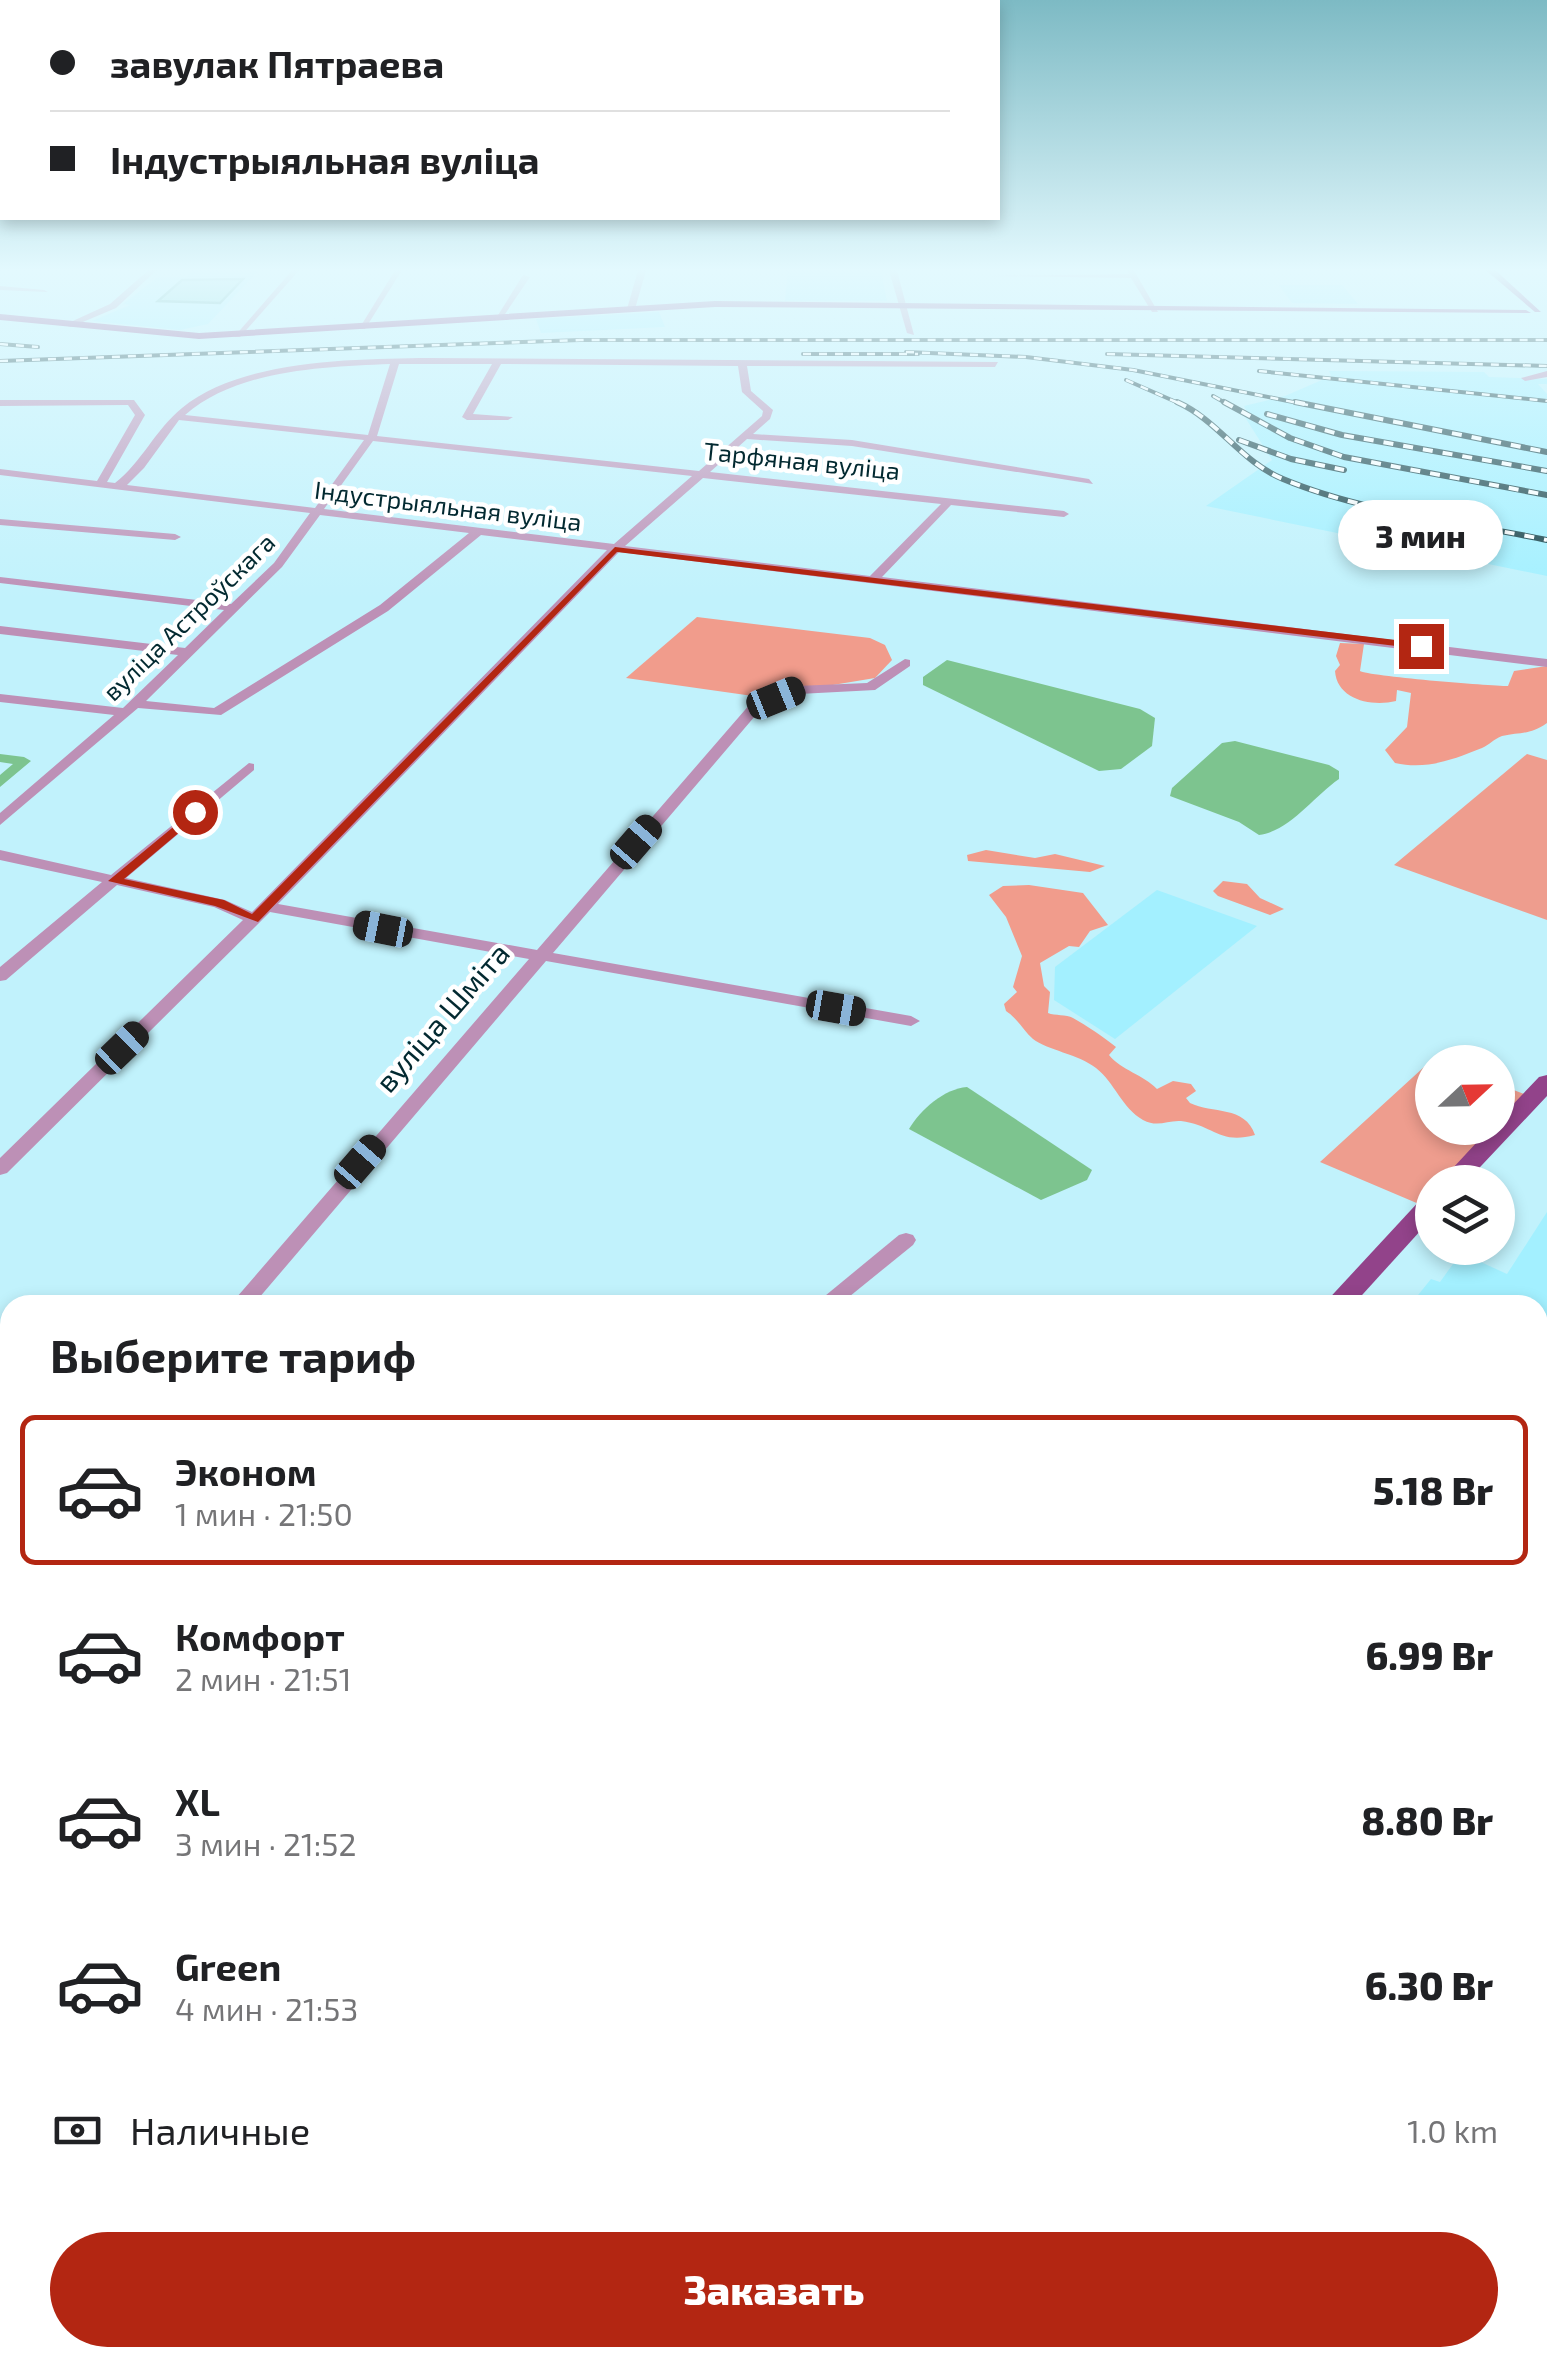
<!DOCTYPE html>
<html lang="ru">
<meta charset="utf-8">
<style>
body{margin:0;font-family:"Exo 2",sans-serif;background:#f6f6f6;color:#202124;height:100vh;display:flex;flex-direction:column;font-size:38px;white-space:nowrap}
*{box-sizing:border-box;margin:0}
p{font-size:32px;color:#757577}
.icon{flex:none;width:55px;height:55px;fill:none;stroke:currentColor;stroke-width:2;stroke-linecap:round;stroke-linejoin:round}
.map{position:relative;flex:1;overflow:hidden}
.sheet{position:absolute;left:0px;top:1295px;width:1548px;height:1072px;display:flex;flex-direction:column;background:#fff;border-radius:30px 30px 0 0;box-shadow:0 5px 15px #0003}
.sheet>*{flex:none}
.guide{position:absolute;left:0px;top:0px;width:1000px;height:220px;box-shadow:0 5px 15px #0003;display:grid;align-content:center;height:220px;padding:0 50px;background:#fff}
.needle{width:65px;rotate:68deg}
.buttons{position:absolute;left:1415px;top:1045px;display:grid;gap:20px}
.buttons a{display:grid;place-items:center;width:100px;height:100px;border-radius:50%;background:#fff;box-shadow:0 5px 15px #0003;font-size:50px}
.end{position:absolute;width:45px;height:45px;margin:-22px;border:12px solid #b32612;background:#fff;box-shadow:0 0 0 5px #fff}
.from{border-radius:50%}
.bubble{position:absolute;height:70px;border-radius:35px;background:#fff;box-shadow:0 5px 15px #0003;font-size:32px;font-weight:800;line-height:70px;text-align:center}
.car{position:absolute;width:30px;height:60px;margin:-30px -15px;border-radius:12px;box-shadow:0 0 8px 2px #0007;background:linear-gradient(#222 24%,#8ab4d8 0 40%,#222 0 76%,#8ab4d8 0 86%,#222 0)}
.guide b{display:flex;align-items:center;gap:35px;height:95px;font-size:38px}
.guide b+b{border-top:2px solid #e0e0e0}
.guide i{width:25px;height:25px;background:#202124}
ul{padding:0;list-style:none}
li{display:flex;align-items:center;gap:30px;height:150px;margin:0 20px 15px;padding:0 30px;border:5px solid transparent;border-radius:15px}
li div{flex:1}
li b{display:block;font-size:38px}
li em{font-style:normal;font-weight:800}
li.selected{border-color:#b32612}
li>.icon{width:90px;height:90px;stroke-width:1.5}
h2{padding:0 50px;font-size:45px;line-height:120px}
.pay{display:flex;align-items:center;gap:25px;height:110px;padding:0 50px;font-size:38px}
.pay p{margin-inline-start:auto}
.cta{display:flex;gap:20px;margin-top:auto;padding:20px 50px}
.cta a{flex:1;height:115px;border-radius:60px;background:#b32612;color:#fff;font-size:40px;font-weight:800;line-height:115px;text-align:center}
.map>svg:first-child{display:block}
.built{fill:#a3f0ff}
.green{fill:#ee9d8e}
.forest{fill:#f19c8c}
.water{fill:#7dc48f}
.lines{fill:none;stroke-linecap:round;stroke-linejoin:round}
.canal{fill:#7dc48f;fill-rule:evenodd}
.building{fill:#7ad3cf;stroke:#429d99;stroke-width:2.5}
.minor{fill:#bd90b6;fill-rule:evenodd}
.major{fill:#92438a;fill-rule:evenodd}
.rail-far1-casing{stroke:#184148;stroke-width:4}
.rail-casing{stroke:#184148;stroke-width:6}
.rail-far1{stroke:#fff;stroke-width:2.5;stroke-dasharray:8;stroke-linecap:butt}
.rail{stroke:#fff;stroke-width:4;stroke-dasharray:10;stroke-linecap:butt}
.route{fill:#b32612}
.labels{text-anchor:middle;stroke-width:9;stroke-linejoin:round;paint-order:stroke}
.far-street-label{font-size:25px;fill:#022930;stroke:#fff}
.street-label{font-size:30px;fill:#022930;stroke:#fff}
</style>
<div class="map">
<svg width="1547" height="2366" viewBox="0 0 1547 2366">
<rect width="100%" height="100%" fill="#c1f2fc"/>
<g class="built">
<polygon points="197,267 262,267 208,324 180,330 92,321 130,305 123,304 158,277 186,277"/>
<polygon points="788,267 880,267 887,301 785,301"/>
<polygon points="1279,285 1342,285 1358,304 1292,303"/>
<polygon points="659,312 665,327 541,333 536,319"/>
<polygon points="1329,371 1484,372 1489,377 1547,379 1547,384 1538,384 1547,394 1547,576 1206,506 1272,460 1243,414 1247,412 1244,406 1285,396 1331,376"/>
<polygon points="1157,890 1257,926 1115,1039 1054,1000 1055,967"/>
<polygon points="1547,1212 1547,2366 902,2366 898,2358 1538,2358 1538,1305 1410,1305 1431,1279 1440,1282 1461,1253 1507,1274"/>
</g>
<g class="green">
<polygon points="1527,754 1547,760 1547,920 1394,865"/>
<polygon points="1432,1065 1432,1128 1498,1128 1498,1084 1532,1097 1449,1182 1432,1182 1432,1200 1426,1207 1320,1162 1424,1067"/>
</g>
<g class="forest">
<polygon points="697,617 870,638 885,645 892,660 875,678 760,697 626,678"/>
<path d="M1340 643 1364 644 1360 671C1368 676 1489 686 1508 686L1514 671 1547 666V723C1530 735 1520 732 1502 736 1494 739 1489 745 1482 748 1452 760 1426 770 1395 763L1385 750 1407 727 1411 693 1397 690 1396 701C1372 707 1337 700 1335 671L1340 665 1336 656Z"/>
<polygon points="986,850 1035,858 1055,854 1105,866 1090,872 968,861 967,855"/>
<polygon points="1223,881 1247,884 1260,898 1284,909 1270,915 1218,896 1213,891"/>
<path d="M1029 885 1083 893 1108 925 1090 931 1079 947 1069 946 1040 963 1044 986 1050 992 1048 1013C1055 1016 1066 1014 1073 1018 1086 1025 1105 1038 1116 1047L1109 1055C1121 1070 1144 1075 1157 1089L1173 1081 1191 1084 1196 1091 1186 1098 1190 1103C1212 1114 1245 1105 1255 1135 1219 1145 1214 1125 1181 1121 1167 1120 1158 1128 1143 1120 1122 1108 1115 1083 1096 1068 1078 1054 1047 1050 1033 1039 1023 1030 1018 1019 1006 1011L1004 1004 1017 992 1013 987 1022 956 1006 917 989 895 1003 886Z"/>
</g>
<g class="water">
<polygon points="947,660 1140,709 1155,718 1152,746 1121,769 1099,771 923,685 923,677"/>
<path d="M1235 741 1329 765 1339 771V779C1313 797 1290 831 1259 835L1239 822 1170 796 1172 788 1222 743Z"/>
<path d="M967 1087 1092 1170 1087 1180 1041 1200 909 1129C921 1109 944 1089 967 1087Z"/>
</g>
<g class="lines">
<polygon class="canal" points="0,754 24,757 31,761 0,787 0,775 13,764 0,762"/>
</g>
<polygon class="building" points="243,279 220,303 158,301 182,280"/>
<g class="lines">
<g class="minor">
<polygon points="152,267 160,267 116,308 71,327 64,325 110,304"/>
<polygon points="295,267 302,267 240,337 234,337"/>
<polygon points="397,267 404,267 365,329 359,329"/>
<polygon points="639,267 647,267 635,309 631,311 627,309"/>
<polygon points="888,267 896,267 914,335 907,333"/>
<polygon points="1125,267 1132,267 1158,312 1152,312 1131,278 990,276 1129,274"/>
<polygon points="523,275 530,277 501,320 495,320"/>
<polygon points="0,286 44,290 48,292 0,290"/>
<path d="M429 358 998 362 995 367 747 366 751 391 773 410 770 419 753 434 852 440 1089 479 1093 484 852 446 747 439 710 472 1064 511 1069 514 1064 517 951 505 882 577 1547 659V667L619 552 278 904 537 950 751 703 797 686 867 683 905 659 910 660V666L875 690 799 694 761 709 553 953 911 1016 920 1021 911 1026 546 961 253 1305H230L529 959 270 912 7 1173 0 1175V1158L243 920 214 907 117 885 6 980 0 981V967L102 882 0 860V850L111 875 249 763 254 764V770L126 878 225 900 252 912 607 550 481 535 388 611 221 715 138 708 0 825V813L114 715 0 702V694L123 708 178 655 0 634V626L185 648 224 610 0 583V577L231 604 274 563 310 513 0 475V469L97 481 135 415 128 405 0 406V400H134L145 415 107 482 115 483C142 462 155 430 182 408 242 359 355 359 429 358ZM390 364 368 435 185 415C238 369 324 367 390 364ZM399 364H492L462 417 467 420H508L513 417 473 414 501 364 738 366 742 392 763 411 762 416 699 471 377 436ZM179 420 364 440 315 508 127 485 144 468ZM373 441 692 476 614 544 324 509ZM703 478 941 504 870 576 625 546ZM320 515 469 533 380 605 214 708 146 701 282 567Z"/>
<polygon points="1547,371 1547,377 1525,381 1521,378"/>
<polygon points="0,519 175,534 181,537 175,540 0,525"/>
<polygon points="906,1233 913,1235 916,1240 913,1245 839,1305 814,1305 899,1235"/>
<polygon points="10,1555 10,1582 0,1586 0,1559"/>
<polygon points="0,1832 10,1836 10,1870 0,1866"/>
<polygon points="10,1961 10,1994 0,1999 0,1965"/>
<polygon points="508,2358 550,2358 553,2366 511,2366"/>
<polygon points="857,2358 894,2358 897,2366 860,2366"/>
</g>
<g class="major">
<polygon points="1482,267 1492,267 1541,312 1535,312"/>
<polygon points="715,301 1526,310 1531,313 715,307 199,339 0,320 0,314 199,333"/>
<polygon points="1547,1075 1547,1096 1466,1182 1440,1182 1490,1128 1498,1128 1498,1120 1539,1077"/>
<polygon points="1432,1195 1432,1218 1353,1305 1323,1305 1423,1197"/>
<polygon points="320,2358 371,2358 367,2366 316,2366"/>
</g>
<g class="rail-far1-casing">
<g id="rail-far1">
<polyline points="0,344 38,347"/>
<polyline points="906,352 1026,357 1133,370 1308,405"/>
<polyline points="803,354 918,354"/>
<polyline points="1107,354 1547,366"/>
<polyline points="0,361 580,340 1547,340"/>
<polyline points="1259,371 1547,401"/>
<polyline points="1126,380 1183,405"/>
<polyline points="1213,396 1229,405"/>
</g>
</g>
<g class="rail-casing">
<g id="rail">
<path d="M1177 402C1218 420 1241 462 1283 479 1364 513 1461 522 1547 540"/>
<polyline points="1224,402 1290,438 1344,457 1547,495"/>
<polyline points="1295,402 1547,452"/>
<polyline points="1267,414 1342,435 1547,471"/>
<polyline points="1239,440 1291,459 1344,470"/>
</g>
</g>
<use href="#rail-far1" class="rail-far1"/>
<use href="#rail" class="rail"/>
</g>
<linearGradient id="sky" x2="0" y2="1"><stop stop-color="#7dbac4"/><stop offset="0.45" stop-color="#e3f9fe"/><stop offset="1" stop-color="#e3f9fe" stop-opacity="0"/></linearGradient>
<rect width="1547" height="599" fill="url(#sky)"/>
<polygon class="route" points="615,547 1421,643 1426,646 1421,649 617,552 258,922 215,906 108,881 195,809 200,815 124,879 224,900 252,914"/>
<g class="labels">
<g class="far-street-label">
<text transform="translate(802 461) rotate(6)" y="9">Тарфяная вуліца</text>
<text transform="translate(448 506) rotate(7)" y="9">Індустрыяльная вуліца</text>
<text transform="translate(189 617) rotate(-44)" y="9">вуліца Астроўскага</text>
</g>
<g class="street-label">
<text transform="translate(443 1018) rotate(-49)" y="10">вуліца Шміта</text>
</g>
</g>
</svg>
<div class="buttons">
<a><svg class="needle" viewBox="-14 -14 28 28"><path d="M0-13l5 13h-10z" fill="#e53935"/><path d="M0 13l5-13h-10z" fill="#757577"/></svg></a>
<a><svg class="icon" aria-label="layers" viewBox="0 0 24 24"><path d="M12 4l9 5-9 5-9-5zM3 14l9 5 9-5"/></svg></a>
</div>
<i class="end from" style="left:195px;top:812px"></i>
<i class="end" style="left:1421px;top:646px"></i>
<div class="bubble" style="left:1338px;top:500px;width:165px">3 мин</div>
<i class="car" style="left:776px;top:698px;rotate:68deg"></i>
<i class="car" style="left:636px;top:842px;rotate:41deg"></i>
<i class="car" style="left:383px;top:929px;rotate:281deg"></i>
<i class="car" style="left:836px;top:1008px;rotate:100deg"></i>
<i class="car" style="left:122px;top:1048px;rotate:46deg"></i>
<i class="car" style="left:360px;top:1162px;rotate:41deg"></i>
<div class="guide">
<b><i class="from"></i>завулак Пятраева</b>
<b><i></i>Індустрыяльная вуліца</b>
</div>
<section class="sheet">
<h2>Выберите тариф</h2>
<ul>
<li class="selected"><svg class="icon" aria-label="car" viewBox="0 0 24 24"><path d="M5 17H2v-5l4-1 3-4h7l3 4 3 1v5h-3M9 17h6M6 11h13"/><circle cx="7" cy="17" r="2"/><circle cx="17" cy="17" r="2"/></svg><div><b>Эконом</b><p>1 мин · 21:50</p></div><em>5.18 Br</em></li>
<li><svg class="icon" aria-label="car" viewBox="0 0 24 24"><path d="M5 17H2v-5l4-1 3-4h7l3 4 3 1v5h-3M9 17h6M6 11h13"/><circle cx="7" cy="17" r="2"/><circle cx="17" cy="17" r="2"/></svg><div><b>Комфорт</b><p>2 мин · 21:51</p></div><em>6.99 Br</em></li>
<li><svg class="icon" aria-label="car" viewBox="0 0 24 24"><path d="M5 17H2v-5l4-1 3-4h7l3 4 3 1v5h-3M9 17h6M6 11h13"/><circle cx="7" cy="17" r="2"/><circle cx="17" cy="17" r="2"/></svg><div><b>XL</b><p>3 мин · 21:52</p></div><em>8.80 Br</em></li>
<li><svg class="icon" aria-label="car" viewBox="0 0 24 24"><path d="M5 17H2v-5l4-1 3-4h7l3 4 3 1v5h-3M9 17h6M6 11h13"/><circle cx="7" cy="17" r="2"/><circle cx="17" cy="17" r="2"/></svg><div><b>Green</b><p>4 мин · 21:53</p></div><em>6.30 Br</em></li>
</ul>
<div class="pay"><svg class="icon" aria-label="cash" viewBox="0 0 24 24"><path d="M3 7h18v10H3z"/><circle cx="12" cy="12" r="2"/></svg>Наличные<p>1.0 km</p></div>
<div class="cta"><a>Заказать</a></div>
</section>
</div>
